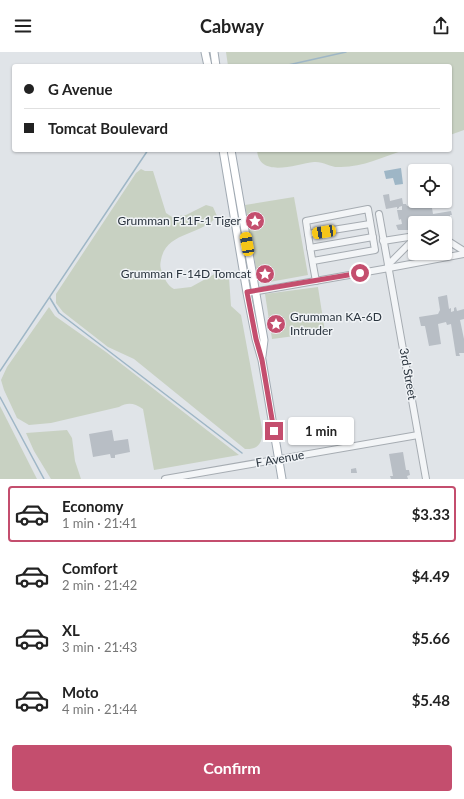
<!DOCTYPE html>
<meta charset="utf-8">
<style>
body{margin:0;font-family:Lato,sans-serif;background:#f2f2f2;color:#222;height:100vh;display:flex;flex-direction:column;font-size:15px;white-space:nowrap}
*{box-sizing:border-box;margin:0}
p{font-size:13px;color:#767676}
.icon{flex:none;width:22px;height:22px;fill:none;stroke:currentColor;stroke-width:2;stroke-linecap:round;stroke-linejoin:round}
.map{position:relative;height:427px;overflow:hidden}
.sheet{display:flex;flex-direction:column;background:#fff;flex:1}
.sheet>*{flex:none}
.hud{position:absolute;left:12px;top:12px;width:440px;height:88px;border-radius:4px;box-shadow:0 1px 3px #0004;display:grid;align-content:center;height:88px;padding:0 12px;background:#fff}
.controls{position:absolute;left:408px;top:112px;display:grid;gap:8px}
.controls a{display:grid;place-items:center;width:44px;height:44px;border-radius:4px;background:#fff;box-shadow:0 1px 3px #0004;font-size:20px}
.end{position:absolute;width:18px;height:18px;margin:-9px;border:5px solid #c44e6e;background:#fff;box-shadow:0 0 0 2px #fff}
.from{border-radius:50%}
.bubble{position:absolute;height:28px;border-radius:4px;background:#fff;box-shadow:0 1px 3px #0004;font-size:13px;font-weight:700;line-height:28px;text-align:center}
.car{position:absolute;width:12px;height:24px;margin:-12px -6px;border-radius:5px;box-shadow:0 0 3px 1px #0007;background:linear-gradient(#f5c518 24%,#345 0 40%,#f5c518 0 76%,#345 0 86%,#f5c518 0)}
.hud b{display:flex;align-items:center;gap:14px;height:38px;font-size:15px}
.hud b+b{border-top:1px solid #e0e0e0}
.hud i{width:10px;height:10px;background:#222}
ul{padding:7px 0 0;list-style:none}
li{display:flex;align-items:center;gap:12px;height:56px;margin:0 8px 6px;padding:0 4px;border:2px solid transparent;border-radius:4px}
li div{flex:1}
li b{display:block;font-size:15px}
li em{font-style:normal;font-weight:700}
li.current{border-color:#c44e6e}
li>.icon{width:36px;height:36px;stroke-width:1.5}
.cta{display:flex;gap:8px;margin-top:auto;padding:8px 12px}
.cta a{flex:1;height:46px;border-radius:4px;background:#c44e6e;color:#fff;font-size:16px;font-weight:700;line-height:46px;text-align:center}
header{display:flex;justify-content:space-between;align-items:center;height:52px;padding:0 12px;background:#fff;font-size:18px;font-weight:700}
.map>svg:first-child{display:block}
.green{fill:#c8d1c2}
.water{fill:#9eb6c6}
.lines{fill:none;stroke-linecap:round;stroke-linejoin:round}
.stream{stroke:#9eb6c6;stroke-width:1.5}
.building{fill:#b8bec5}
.minor-casing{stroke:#a6acb2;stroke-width:8}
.major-casing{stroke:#a1aab3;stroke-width:9}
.minor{stroke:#f3f5f7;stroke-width:6}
.major{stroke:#fff;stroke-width:7}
.route{stroke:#c44e6e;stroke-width:5}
.labels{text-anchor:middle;stroke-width:3;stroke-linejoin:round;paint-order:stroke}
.poi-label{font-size:12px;fill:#2a343e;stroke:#f0f3f6;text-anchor:end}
.street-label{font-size:12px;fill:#2a343e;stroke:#f0f3f6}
</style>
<header><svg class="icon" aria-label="menu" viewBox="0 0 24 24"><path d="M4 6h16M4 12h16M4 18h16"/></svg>Cabway<svg class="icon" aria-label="share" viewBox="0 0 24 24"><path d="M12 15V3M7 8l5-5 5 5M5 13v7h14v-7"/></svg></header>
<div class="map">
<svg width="464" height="427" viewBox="0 0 464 427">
<rect width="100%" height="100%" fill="#e0e4e8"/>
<g class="green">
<polygon points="226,0 464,0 464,78 450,83 450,14 228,14"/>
<path d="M257 98H404C383 105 361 116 338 115 330 115 322 109 314 110 296 112 259 127 257 98Z"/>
<path d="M141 117 145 119H153L166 161 172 165 186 163 206 153 213 155 217 164C202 184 166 179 161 208 160 213 160 215 162 220 165 227 167 233 174 237L191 235 220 219H224L229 226 231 254 241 263 260 366C262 375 266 391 254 396 252 397 247 397 245 397L134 307 108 295 63 260 56 251V242L136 121Z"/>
<polygon points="294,145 308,223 264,231 258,228 245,153"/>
<polygon points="318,235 325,280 272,287 265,242"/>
<path d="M49 255 55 264 106 300 239 403 154 418 143 357C134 351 128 350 119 355L51 371 29 373 17 366 4 338 1 328 7 315Z"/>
<polygon points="0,354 37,427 0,427"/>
<polygon points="67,378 72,386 75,409 81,427 51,427 34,399 26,381"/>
</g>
<polygon class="water" points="401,116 403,132 395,133 393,126 386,127 384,119"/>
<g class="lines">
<g class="stream">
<polyline points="288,13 346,0"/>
<polyline points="50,246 59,261 242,401"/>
<polyline points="0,319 148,98"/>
<polyline points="0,345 44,427"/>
</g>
</g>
<g class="building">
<polygon points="389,142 390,149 402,146 403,152 406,152 407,154 423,151 423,149 426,149 426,151 431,150 433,162 451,159 452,163 450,163 450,171 445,172 445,171 415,171 415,178 398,178 396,173 402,172 401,167 399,168 397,158 402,158 402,154 399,155 399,156 397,157 397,155 386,157 383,143"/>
<polygon points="445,147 449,148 451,151 450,155 447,156 443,155 441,152 442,149 445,149"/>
<polygon points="447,243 449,257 451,256 451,260 454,259 454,256 456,255 457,259 464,257 464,267 460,268 464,287 464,301 459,301 460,304 456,304 451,272 447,273 446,270 438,272 441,292 429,294 425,274 421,274 419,265 438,262 440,258 438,245"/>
<polygon points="112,378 114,389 128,387 130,400 115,403 115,406 111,406 110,402 93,405 89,382"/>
<polygon points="311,385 312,389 307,390 306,386"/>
<polygon points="403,400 406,418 409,418 410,423 407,424 408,427 391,427 390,424 393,424 389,402"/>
<polygon points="356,416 357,421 351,421 351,417"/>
</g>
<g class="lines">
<g class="minor-casing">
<g id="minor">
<polyline points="379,162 426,427"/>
<polyline points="308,182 370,172"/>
<polyline points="445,187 464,199"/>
<polyline points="383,189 415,184"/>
<polyline points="310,196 373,185"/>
<path d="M313 209 375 198 368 157 306 169C309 189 312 209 316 229"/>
<polyline points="388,213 415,186"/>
<polyline points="247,241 389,216 464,202"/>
<polyline points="165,427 418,383"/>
</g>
</g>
<g class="major-casing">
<g id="major">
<polyline points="205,0 208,14"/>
<polyline points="214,0 216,14"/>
<polyline points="223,98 247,241 256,287 262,308 282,427"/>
<polyline points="231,98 264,288 262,304"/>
</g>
</g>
<use href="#minor" class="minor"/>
<use href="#major" class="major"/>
</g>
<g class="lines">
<polyline class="route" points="274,379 262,308 256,287 247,240 360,221"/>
</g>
<defs>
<g id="sight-disc" transform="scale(1)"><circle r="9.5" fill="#c44e6e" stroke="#f0f3f6"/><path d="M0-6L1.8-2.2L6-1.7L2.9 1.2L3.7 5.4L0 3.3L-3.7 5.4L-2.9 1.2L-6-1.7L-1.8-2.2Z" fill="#fff"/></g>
</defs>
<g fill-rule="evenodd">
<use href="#sight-disc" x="255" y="169"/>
<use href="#sight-disc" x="265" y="222"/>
<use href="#sight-disc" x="276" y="272"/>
</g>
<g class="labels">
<g class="poi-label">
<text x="241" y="173">Grumman F11F-1 Tiger</text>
<text x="251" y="226">Grumman F-14D Tomcat</text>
<text x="290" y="269" text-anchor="start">Grumman KA-6D<tspan x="290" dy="14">Intruder</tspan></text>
</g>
<g class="street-label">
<text transform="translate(408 322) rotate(80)" y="4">3rd Street</text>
<text transform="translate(280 407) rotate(-10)" y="4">F Avenue</text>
</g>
</g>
</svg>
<div class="controls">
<a><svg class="icon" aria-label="locate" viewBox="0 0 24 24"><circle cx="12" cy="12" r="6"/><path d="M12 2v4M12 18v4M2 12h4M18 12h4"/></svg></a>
<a><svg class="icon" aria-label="layers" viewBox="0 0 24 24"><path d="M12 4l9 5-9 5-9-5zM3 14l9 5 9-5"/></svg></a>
</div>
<i class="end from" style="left:360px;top:221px"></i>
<i class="end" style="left:274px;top:379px"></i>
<div class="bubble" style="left:288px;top:365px;width:66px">1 min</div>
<i class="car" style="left:324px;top:180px;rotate:261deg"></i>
<i class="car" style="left:247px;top:192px;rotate:350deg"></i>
<div class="hud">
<b><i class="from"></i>G Avenue</b>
<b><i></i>Tomcat Boulevard</b>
</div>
</div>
<section class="sheet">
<ul>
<li class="current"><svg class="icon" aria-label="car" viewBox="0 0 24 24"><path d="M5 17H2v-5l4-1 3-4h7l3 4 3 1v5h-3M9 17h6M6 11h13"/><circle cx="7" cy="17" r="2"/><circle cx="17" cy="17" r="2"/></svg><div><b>Economy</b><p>1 min · 21:41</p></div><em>$3.33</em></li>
<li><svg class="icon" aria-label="car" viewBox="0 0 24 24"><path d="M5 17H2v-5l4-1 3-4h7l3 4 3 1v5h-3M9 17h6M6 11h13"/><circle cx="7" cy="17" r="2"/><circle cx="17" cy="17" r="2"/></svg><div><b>Comfort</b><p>2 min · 21:42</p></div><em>$4.49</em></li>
<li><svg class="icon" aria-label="car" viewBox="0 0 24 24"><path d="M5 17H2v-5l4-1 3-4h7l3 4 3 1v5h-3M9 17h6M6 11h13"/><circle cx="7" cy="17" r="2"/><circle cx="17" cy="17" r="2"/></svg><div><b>XL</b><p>3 min · 21:43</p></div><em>$5.66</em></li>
<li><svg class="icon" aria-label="car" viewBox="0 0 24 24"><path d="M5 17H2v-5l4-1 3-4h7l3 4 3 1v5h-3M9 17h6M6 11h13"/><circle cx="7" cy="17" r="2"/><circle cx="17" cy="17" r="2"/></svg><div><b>Moto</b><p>4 min · 21:44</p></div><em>$5.48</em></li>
</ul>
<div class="cta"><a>Confirm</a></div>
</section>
